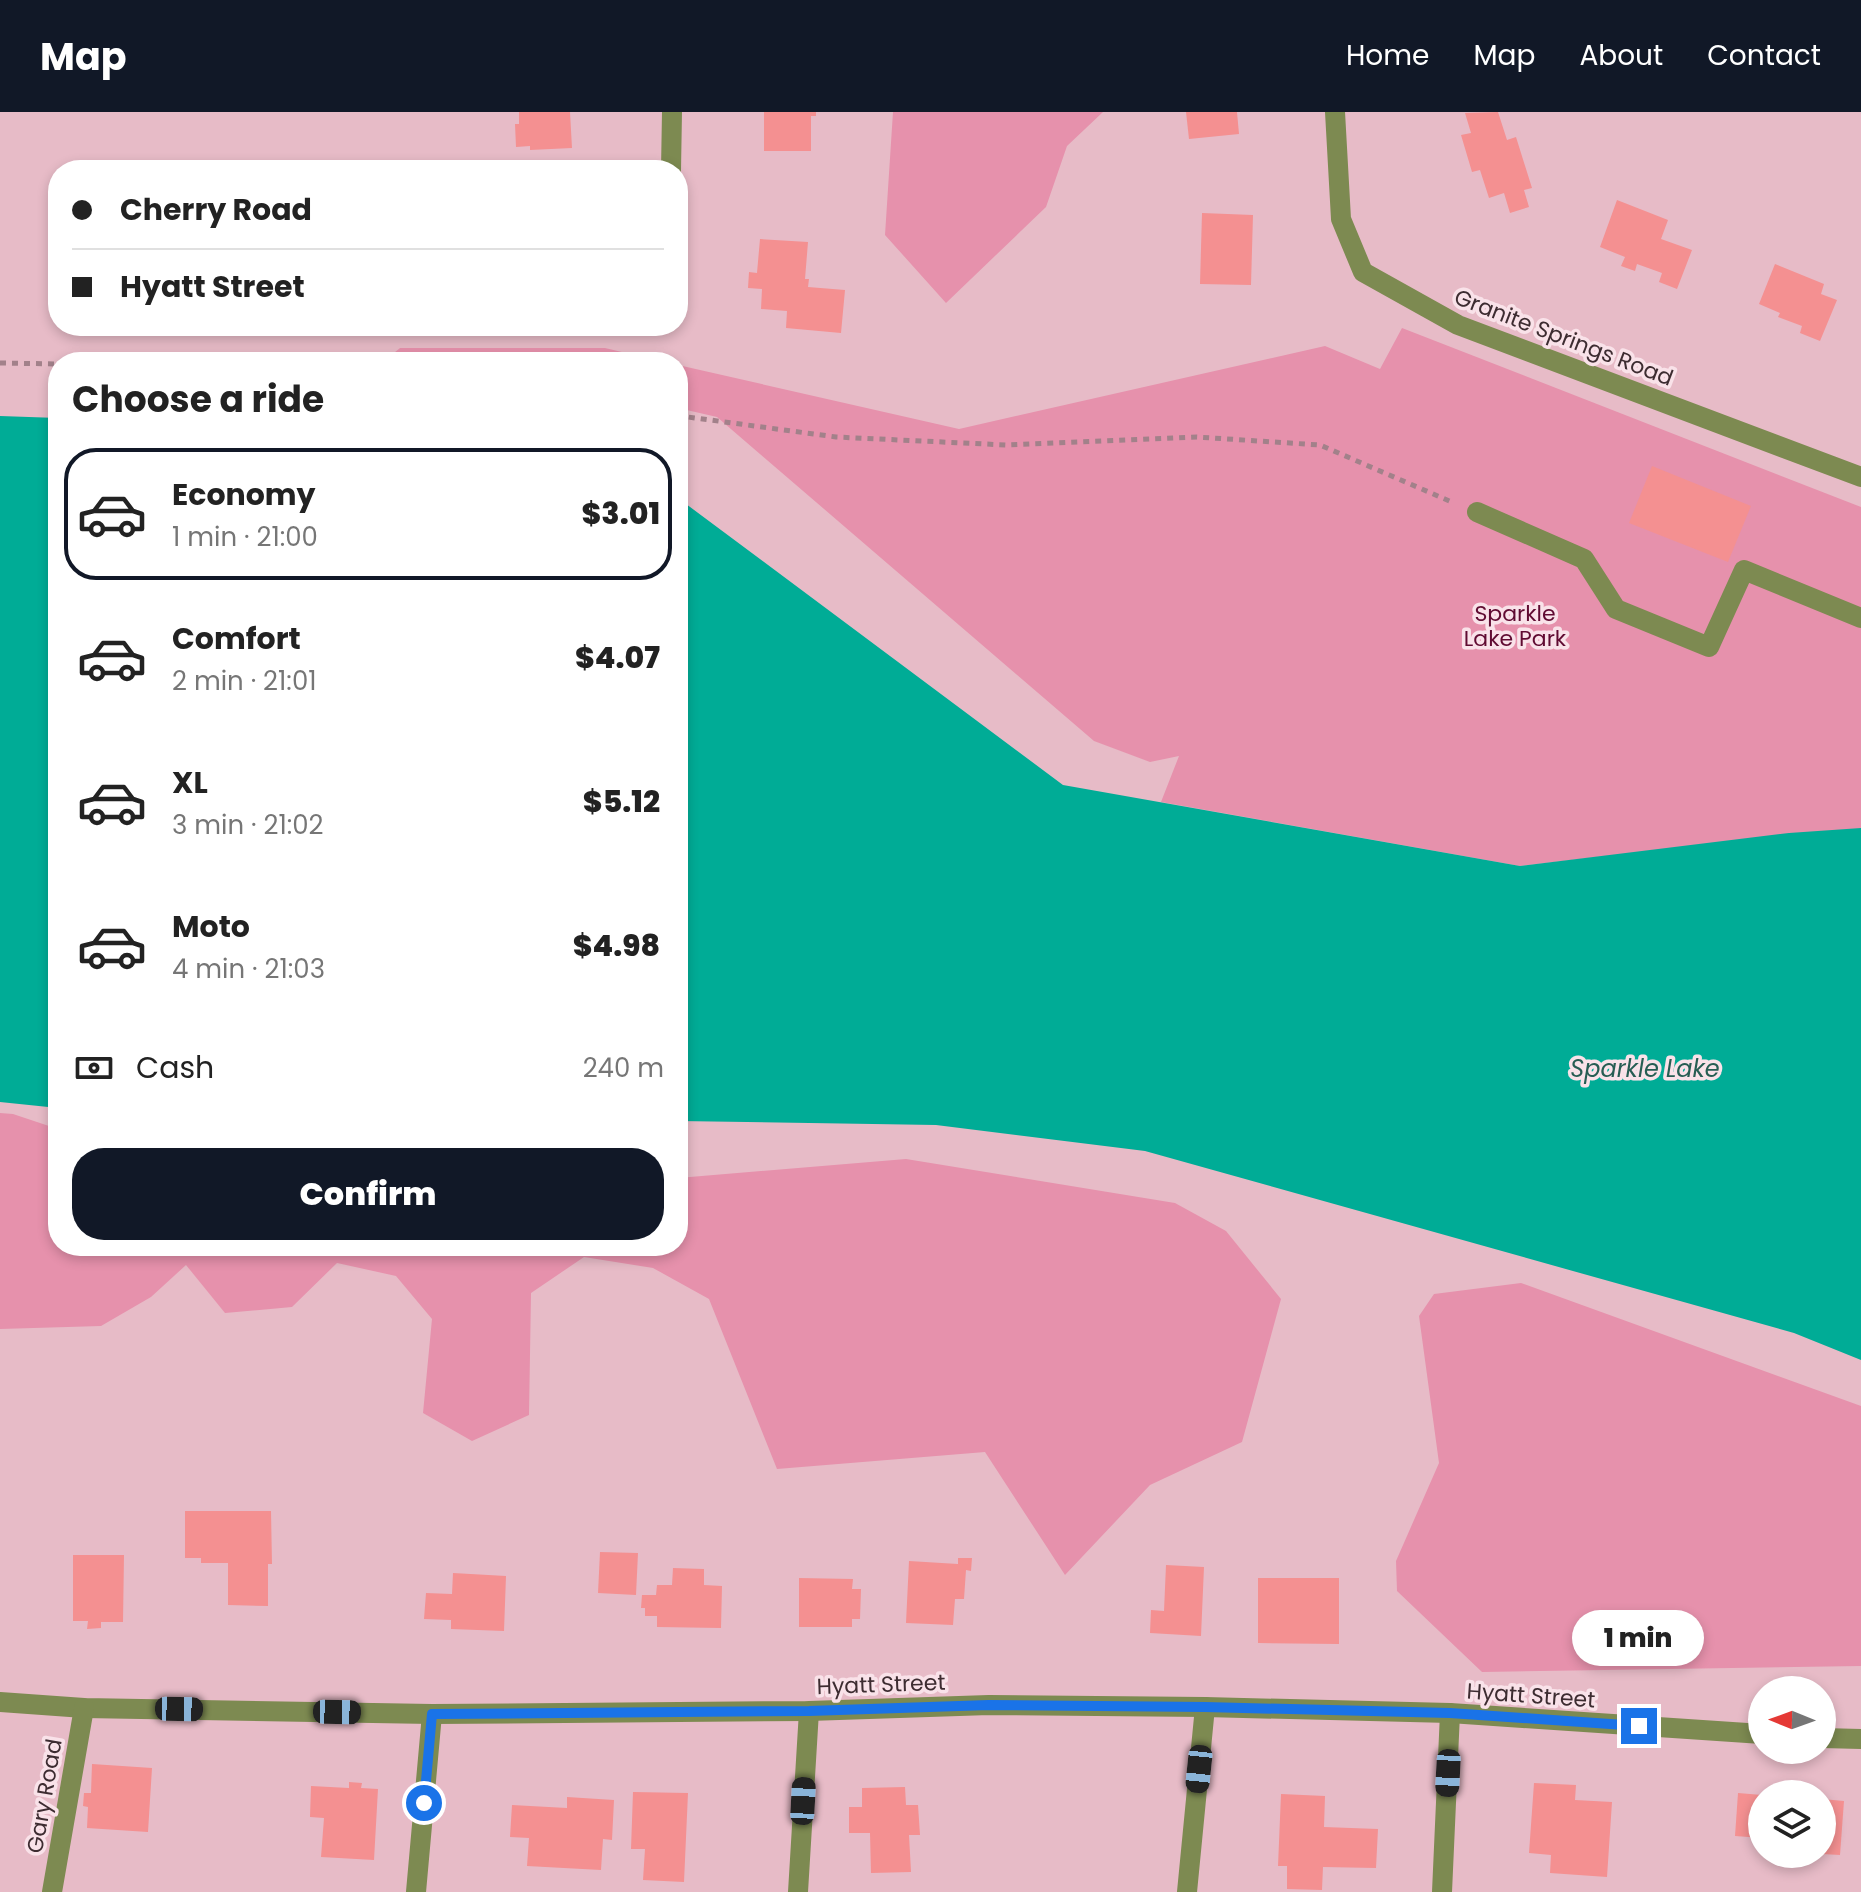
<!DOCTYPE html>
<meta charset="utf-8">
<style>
body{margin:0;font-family:Poppins,sans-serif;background:#f6f6f6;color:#222;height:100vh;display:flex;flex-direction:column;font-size:30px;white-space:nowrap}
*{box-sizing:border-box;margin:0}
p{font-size:26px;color:#767676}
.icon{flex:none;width:44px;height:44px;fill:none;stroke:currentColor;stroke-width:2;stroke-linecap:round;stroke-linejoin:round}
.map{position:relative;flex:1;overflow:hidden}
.side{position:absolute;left:48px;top:240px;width:640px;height:904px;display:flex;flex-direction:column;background:#fff;border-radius:32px;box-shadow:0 4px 12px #0003}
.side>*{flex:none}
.guide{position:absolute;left:48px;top:48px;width:640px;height:176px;border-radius:32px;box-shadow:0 4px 12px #0003;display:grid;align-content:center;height:176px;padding:0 24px;background:#fff}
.needle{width:52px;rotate:271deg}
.controls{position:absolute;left:1748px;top:1564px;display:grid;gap:16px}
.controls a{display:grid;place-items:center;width:88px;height:88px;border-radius:50%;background:#fff;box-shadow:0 4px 12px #0003;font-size:40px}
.end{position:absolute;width:36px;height:36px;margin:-18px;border:10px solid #1a73e8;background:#fff;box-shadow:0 0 0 4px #fff}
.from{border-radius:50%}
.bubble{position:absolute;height:56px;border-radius:28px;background:#fff;box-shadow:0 4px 12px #0003;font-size:26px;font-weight:800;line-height:56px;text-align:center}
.car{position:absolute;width:24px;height:48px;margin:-24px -12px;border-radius:10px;box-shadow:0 0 6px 2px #0007;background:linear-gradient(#222 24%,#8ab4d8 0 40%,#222 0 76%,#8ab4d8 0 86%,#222 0)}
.guide b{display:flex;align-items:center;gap:28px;height:76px;font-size:30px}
.guide b+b{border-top:2px solid #e0e0e0}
.guide i{width:20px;height:20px;background:#222}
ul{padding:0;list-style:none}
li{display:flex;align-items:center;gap:24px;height:132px;margin:0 16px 12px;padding:0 8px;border:4px solid transparent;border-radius:32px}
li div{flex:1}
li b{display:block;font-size:30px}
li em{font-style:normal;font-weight:800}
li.on{border-color:#111827}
li>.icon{width:72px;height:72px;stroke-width:1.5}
h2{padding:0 24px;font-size:36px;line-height:96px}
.pay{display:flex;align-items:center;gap:20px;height:88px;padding:0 24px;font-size:30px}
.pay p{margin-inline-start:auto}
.cta{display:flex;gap:16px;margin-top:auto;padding:16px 24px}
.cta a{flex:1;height:92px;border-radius:32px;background:#111827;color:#fff;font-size:32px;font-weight:800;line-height:92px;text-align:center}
header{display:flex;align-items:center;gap:48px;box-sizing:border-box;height:112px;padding:0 40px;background:#111827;color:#fff}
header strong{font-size:38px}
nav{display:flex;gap:44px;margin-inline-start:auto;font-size:28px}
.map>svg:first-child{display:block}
.green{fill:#e691ac}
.water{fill:#00ac96}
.building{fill:#f49091}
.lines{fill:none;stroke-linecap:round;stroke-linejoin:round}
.path{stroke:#a2818a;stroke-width:5;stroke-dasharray:6 6;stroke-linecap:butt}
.minor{stroke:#7d8a51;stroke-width:20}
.route{stroke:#1a73e8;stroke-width:10}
.labels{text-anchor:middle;stroke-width:7;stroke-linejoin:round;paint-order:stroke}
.street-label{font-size:22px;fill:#3d2c31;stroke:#f9e2e9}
.park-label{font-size:22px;fill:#600b32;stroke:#f9e2e9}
.water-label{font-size:24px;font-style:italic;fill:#265d53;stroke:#f9e2e9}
</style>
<header>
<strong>Map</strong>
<nav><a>Home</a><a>Map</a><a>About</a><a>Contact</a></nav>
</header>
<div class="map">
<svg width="1861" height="1780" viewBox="0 0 1861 1780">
<rect width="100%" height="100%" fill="#e7bbc7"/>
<g class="green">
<polygon points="893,0 1103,0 1067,34 1046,95 946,191 885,123"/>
<polygon points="1402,216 1861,395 1861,718 1597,745 1520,754 1161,690 1179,644 1150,650 1094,629 717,305 678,296 678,253 959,317 1325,234 1380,257"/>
<polygon points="400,236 605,236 664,250 383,250"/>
<polygon points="0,1001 13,1002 55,1016 58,1020 58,1134 678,1134 678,1066 906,1047 1175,1091 1226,1119 1281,1187 1242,1330 1150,1373 1065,1463 985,1340 777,1357 709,1187 653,1156 584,1145 531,1181 529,1303 472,1329 423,1301 432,1207 396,1164 337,1151 292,1195 225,1201 186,1153 151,1185 101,1214 0,1217"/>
<polygon points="1521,1171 1861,1294 1861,1554 1482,1560 1397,1479 1396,1449 1439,1351 1419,1204 1434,1182"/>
</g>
<g class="water">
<polygon points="0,304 58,306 58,996 0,990"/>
<polygon points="678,386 1063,673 1520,754 1789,721 1861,716 1861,1248 1794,1221 1145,1039 936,1013 678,1009"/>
</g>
<g class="building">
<polygon points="519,0 570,0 572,36 530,38 530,34 516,35 515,12 519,12"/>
<polygon points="764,0 816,0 816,4 811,4 811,39 764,39"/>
<polygon points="1186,0 1237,0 1239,22 1189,27"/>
<polygon points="1498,0 1507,28 1516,25 1532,76 1524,78 1529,95 1510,101 1504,81 1489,86 1480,58 1472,60 1461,23 1471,21 1465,1"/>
<polygon points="1617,88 1668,108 1661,127 1692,138 1677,177 1659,170 1662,161 1637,152 1635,159 1621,154 1625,145 1600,135"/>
<polygon points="1202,101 1253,103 1251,173 1200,172"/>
<polygon points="760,127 808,130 805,167 809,167 808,175 845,178 841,221 786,216 787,199 761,197 762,177 748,176 749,160 757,161"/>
<polygon points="1775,152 1824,172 1821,182 1837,188 1820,229 1800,221 1802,214 1778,205 1780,201 1759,192"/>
<polygon points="1652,354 1751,394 1728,450 1629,411"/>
<polygon points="185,1399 271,1399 272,1452 268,1452 268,1494 228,1493 228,1451 201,1451 201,1446 185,1446"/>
<polygon points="600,1440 638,1441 636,1483 598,1481"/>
<polygon points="73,1443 124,1443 123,1510 101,1510 101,1516 87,1517 88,1509 73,1509"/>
<polygon points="958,1446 972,1446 971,1459 966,1458 964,1487 955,1487 953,1513 906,1511 909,1449 958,1452"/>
<polygon points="1166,1453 1204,1455 1201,1524 1150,1521 1151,1498 1164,1499"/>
<polygon points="673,1456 704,1457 704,1473 722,1474 721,1516 657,1515 657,1504 645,1504 645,1496 641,1496 642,1483 656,1483 657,1473 672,1473"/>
<polygon points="453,1461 506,1464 504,1519 451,1517 451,1508 424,1507 426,1481 452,1482"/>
<polygon points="799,1466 853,1467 852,1477 861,1477 860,1507 852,1507 852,1515 799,1515"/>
<polygon points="1258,1466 1339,1466 1339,1532 1258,1531"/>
<polygon points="92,1652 152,1656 148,1720 87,1716 88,1695 83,1694 84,1681 91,1681"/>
<polygon points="349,1670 362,1671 361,1676 378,1677 374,1748 321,1745 324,1706 310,1705 311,1674 349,1676"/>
<polygon points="1534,1671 1576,1673 1575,1688 1612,1690 1607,1765 1550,1761 1551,1743 1529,1741"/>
<polygon points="905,1675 906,1693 918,1693 920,1723 909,1723 911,1760 871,1761 870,1721 849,1721 849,1695 862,1695 862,1676"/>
<polygon points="633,1680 688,1681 684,1770 643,1768 645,1737 631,1737"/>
<polygon points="1738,1681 1762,1683 1762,1726 1735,1724"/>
<polygon points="1281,1682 1325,1684 1324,1715 1378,1717 1376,1756 1323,1755 1322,1778 1287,1777 1287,1754 1278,1754"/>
<polygon points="567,1685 614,1688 612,1728 603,1727 601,1758 527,1754 529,1726 510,1725 512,1693 567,1696"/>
<polygon points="1822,1687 1844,1689 1840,1743 1822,1742"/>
</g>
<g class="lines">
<g class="path">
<polyline points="124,250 128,250"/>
<polyline points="0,251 58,252"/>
<polyline points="678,300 688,305 836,325 1006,333 1197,325 1320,333 1454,391"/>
</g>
<g class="minor">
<polyline points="1335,0 1341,107 1363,160 1458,213 1861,365"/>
<polyline points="671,58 672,0"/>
<polyline points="1477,400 1584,447 1616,497 1709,535 1744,458 1861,506"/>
<polyline points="0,1590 84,1596 432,1602 809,1599 989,1593 1205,1595 1450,1601 1762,1622"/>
<polyline points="1822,1626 1861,1627"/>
<polyline points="52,1780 84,1596"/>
<polyline points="416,1780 432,1602"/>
<polyline points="798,1780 809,1599"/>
<polyline points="1187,1780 1205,1595"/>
<polyline points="1442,1780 1450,1601"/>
</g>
</g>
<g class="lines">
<polyline class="route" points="424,1691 432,1602 809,1599 989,1593 1205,1595 1450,1601 1639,1614"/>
</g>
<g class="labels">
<g class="street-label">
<text transform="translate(1564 225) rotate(21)" y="8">Granite Springs Road</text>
<text transform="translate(881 1572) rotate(-2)" y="8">Hyatt Street</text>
<text transform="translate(1531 1583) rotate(4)" y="8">Hyatt Street</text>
<text transform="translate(44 1684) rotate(-80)" y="8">Gary Road</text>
</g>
<g class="park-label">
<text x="1515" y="509">Sparkle<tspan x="1515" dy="25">Lake Park</tspan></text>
</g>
<g class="water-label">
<text x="1645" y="965">Sparkle Lake</text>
</g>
</g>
</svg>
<div class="controls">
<a><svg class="needle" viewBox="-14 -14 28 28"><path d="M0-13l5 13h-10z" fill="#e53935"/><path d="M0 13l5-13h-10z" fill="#767676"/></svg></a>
<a><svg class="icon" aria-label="layers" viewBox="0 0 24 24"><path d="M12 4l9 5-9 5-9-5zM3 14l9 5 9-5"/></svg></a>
</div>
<i class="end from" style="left:424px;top:1691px"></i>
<i class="end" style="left:1639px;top:1614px"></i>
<div class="bubble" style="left:1572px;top:1498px;width:132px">1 min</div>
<i class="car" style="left:179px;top:1597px;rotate:91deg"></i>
<i class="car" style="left:337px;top:1600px;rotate:91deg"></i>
<i class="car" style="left:1199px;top:1657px;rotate:186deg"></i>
<i class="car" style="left:1448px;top:1661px;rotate:183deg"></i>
<i class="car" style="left:803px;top:1689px;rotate:3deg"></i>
<div class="guide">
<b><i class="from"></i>Cherry Road</b>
<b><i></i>Hyatt Street</b>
</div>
<section class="side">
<h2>Choose a ride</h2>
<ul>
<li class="on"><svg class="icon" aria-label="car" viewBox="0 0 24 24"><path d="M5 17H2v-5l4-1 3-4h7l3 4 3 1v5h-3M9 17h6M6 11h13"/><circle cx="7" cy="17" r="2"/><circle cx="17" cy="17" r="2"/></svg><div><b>Economy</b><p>1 min · 21:00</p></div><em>$3.01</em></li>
<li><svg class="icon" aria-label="car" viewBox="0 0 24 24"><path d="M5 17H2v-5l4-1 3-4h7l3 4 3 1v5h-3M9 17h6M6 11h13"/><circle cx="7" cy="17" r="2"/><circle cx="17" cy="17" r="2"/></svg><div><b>Comfort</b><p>2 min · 21:01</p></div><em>$4.07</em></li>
<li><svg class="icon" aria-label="car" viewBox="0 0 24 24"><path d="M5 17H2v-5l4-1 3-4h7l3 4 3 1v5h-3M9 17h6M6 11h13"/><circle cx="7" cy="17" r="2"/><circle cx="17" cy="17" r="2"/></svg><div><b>XL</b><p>3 min · 21:02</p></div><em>$5.12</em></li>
<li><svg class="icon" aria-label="car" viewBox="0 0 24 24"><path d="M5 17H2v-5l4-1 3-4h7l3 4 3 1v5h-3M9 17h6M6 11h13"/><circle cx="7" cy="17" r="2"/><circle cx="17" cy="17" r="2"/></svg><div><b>Moto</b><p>4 min · 21:03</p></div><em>$4.98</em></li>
</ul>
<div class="pay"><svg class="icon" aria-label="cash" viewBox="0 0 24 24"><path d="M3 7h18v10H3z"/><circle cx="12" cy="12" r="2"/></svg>Cash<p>240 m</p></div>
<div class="cta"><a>Confirm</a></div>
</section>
</div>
